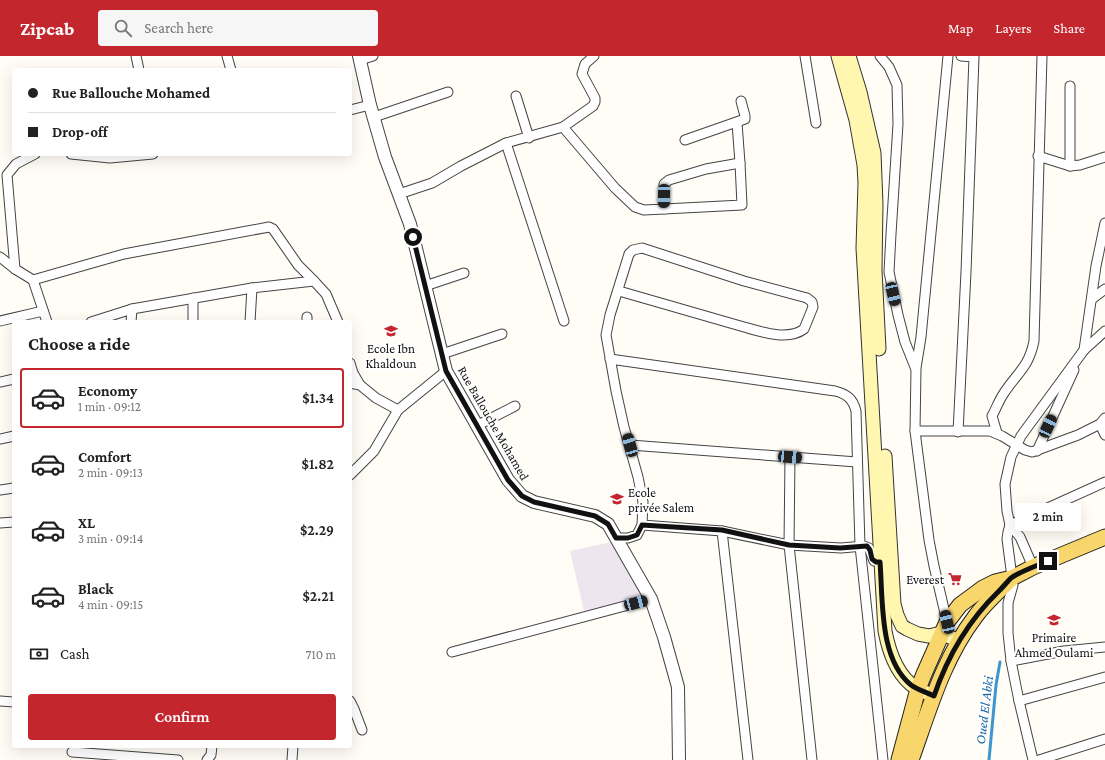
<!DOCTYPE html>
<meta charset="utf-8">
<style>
body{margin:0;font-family:"Crimson Pro",serif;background:#f6f6f6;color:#222;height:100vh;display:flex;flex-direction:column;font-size:15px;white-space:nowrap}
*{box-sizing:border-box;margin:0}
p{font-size:13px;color:#767676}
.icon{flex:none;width:22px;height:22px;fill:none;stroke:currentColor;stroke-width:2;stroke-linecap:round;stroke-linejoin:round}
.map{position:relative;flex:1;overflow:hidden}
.drawer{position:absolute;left:12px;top:264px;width:340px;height:428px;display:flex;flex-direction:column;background:#fff;border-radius:4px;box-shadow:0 4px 16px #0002}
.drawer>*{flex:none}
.top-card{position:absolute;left:12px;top:12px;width:340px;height:88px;border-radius:4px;box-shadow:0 4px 16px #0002;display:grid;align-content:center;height:88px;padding:0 16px;background:#fff}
.end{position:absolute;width:18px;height:18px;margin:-9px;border:5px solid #111;background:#fff;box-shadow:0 0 0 2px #fff}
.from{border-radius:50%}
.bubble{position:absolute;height:28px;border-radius:4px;background:#fff;box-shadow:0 4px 16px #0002;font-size:13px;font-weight:600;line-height:28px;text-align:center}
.car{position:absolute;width:12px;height:24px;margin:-12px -6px;border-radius:5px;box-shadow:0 0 3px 1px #0007;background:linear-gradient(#222 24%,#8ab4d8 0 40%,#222 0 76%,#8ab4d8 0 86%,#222 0)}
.top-card b{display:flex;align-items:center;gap:14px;height:38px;font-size:15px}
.top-card b+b{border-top:1px solid #e0e0e0}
.top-card i{width:10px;height:10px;background:#222}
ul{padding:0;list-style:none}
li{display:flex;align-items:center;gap:12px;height:60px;margin:0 8px 6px;padding:0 8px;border:2px solid transparent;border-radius:4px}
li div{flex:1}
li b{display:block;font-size:15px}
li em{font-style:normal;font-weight:600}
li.active{border-color:#c4262e}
li>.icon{width:36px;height:36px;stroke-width:1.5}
h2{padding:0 16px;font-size:18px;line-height:48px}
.pay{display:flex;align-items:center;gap:10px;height:44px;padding:0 16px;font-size:15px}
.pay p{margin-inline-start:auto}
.button{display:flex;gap:8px;margin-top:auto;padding:8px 16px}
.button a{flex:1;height:46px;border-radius:4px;background:#c4262e;color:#fff;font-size:16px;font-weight:600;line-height:46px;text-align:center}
header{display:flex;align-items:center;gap:24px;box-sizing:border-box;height:56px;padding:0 20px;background:#c4262e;color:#fff}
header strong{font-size:19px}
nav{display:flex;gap:22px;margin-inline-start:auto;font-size:14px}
.search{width:280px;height:36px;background:#f6f6f6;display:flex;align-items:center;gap:10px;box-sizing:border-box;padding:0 14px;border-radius:4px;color:#767676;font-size:15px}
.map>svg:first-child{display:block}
.industrial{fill:#eee6ef}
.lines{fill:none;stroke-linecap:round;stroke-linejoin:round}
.stream{stroke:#3f96cf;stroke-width:3}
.minor-casing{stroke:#444;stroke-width:11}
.tertiary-casing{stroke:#444;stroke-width:14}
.secondary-casing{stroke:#333;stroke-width:15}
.primary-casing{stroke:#222;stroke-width:17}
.minor{stroke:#fff;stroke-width:9}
.tertiary{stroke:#fff;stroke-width:12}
.secondary{stroke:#fff6b0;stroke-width:13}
.primary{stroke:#f9d66b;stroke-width:15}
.route{stroke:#111;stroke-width:5}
.labels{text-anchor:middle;stroke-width:4;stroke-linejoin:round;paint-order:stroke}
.poi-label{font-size:13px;fill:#111;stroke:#fff}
.street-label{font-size:13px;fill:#111;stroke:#fff}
.water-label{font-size:14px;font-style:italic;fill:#1768a6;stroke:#fff}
</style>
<header>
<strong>Zipcab</strong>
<div class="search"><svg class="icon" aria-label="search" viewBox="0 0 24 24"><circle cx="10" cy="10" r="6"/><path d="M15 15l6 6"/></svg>Search here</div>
<nav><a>Map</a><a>Layers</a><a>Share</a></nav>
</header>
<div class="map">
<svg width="1105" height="704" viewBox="0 0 1105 704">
<rect width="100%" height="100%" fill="#fffdf5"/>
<polygon class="industrial" points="612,486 642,532 642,541 584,555 570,495"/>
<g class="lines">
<polyline class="stream" points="989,704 996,629 1000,606"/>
<g class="minor-casing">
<g id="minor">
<polyline points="136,0 139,14"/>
<polyline points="227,0 231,14"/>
<polyline points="805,0 816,67"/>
<polyline points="880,0 889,11 897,29 898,68 891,178 889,216 898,259 905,286 915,311"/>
<polyline points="360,4 373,0"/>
<polyline points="1070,30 1070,110"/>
<polyline points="516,40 529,82"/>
<polyline points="350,54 370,49"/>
<polyline points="374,61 448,36"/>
<polyline points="563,71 615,132 635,151 644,154 664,153 664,128 669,124 706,113 740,107"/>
<polyline points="685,84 745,63 745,60 741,45"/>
<polyline points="506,87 564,265"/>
<polyline points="71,98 110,102 153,98"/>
<polyline points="1038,100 1070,110 1080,109 1105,101"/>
<polyline points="399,138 432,127 461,110 506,87 563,71 593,50 595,46 595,42 582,18 585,8 594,0"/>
<polyline points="664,153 742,149 740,107 737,67"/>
<polyline points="0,201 15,213 33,224"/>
<polyline points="15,213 7,119 16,108 35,98"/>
<polyline points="425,230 464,217"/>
<polyline points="193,242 193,266"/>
<polyline points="1092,243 1105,233"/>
<polyline points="0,265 43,255"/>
<polyline points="47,266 33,224 124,198 269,171 273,173 298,209 314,225 326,238 338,266"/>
<polyline points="91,266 132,253 252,232 314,225"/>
<polyline points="131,266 132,253"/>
<polyline points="250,266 252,232"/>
<polyline points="307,266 307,261"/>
<polyline points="1084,294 1096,210 1105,167"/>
<polyline points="442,298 502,278"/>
<path d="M610 303 835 335C847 338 853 343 856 355L860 490 883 704"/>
<polyline points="350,307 353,317 360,329"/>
<polyline points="0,326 14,323"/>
<polyline points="350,327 360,329 376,342 398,354"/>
<polyline points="1100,368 1105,379"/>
<polyline points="478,369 515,350"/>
<polyline points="915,375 990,375 1002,380 1025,394 1032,396 1078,379 1100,368 1105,362"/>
<polyline points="958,376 966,216 974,1 961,0"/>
<path d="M997 377 992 360C996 353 999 344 1004 337 1017 317 1029 311 1034 285L1042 0"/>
<polyline points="0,383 14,380"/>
<polyline points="630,389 857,406"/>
<polyline points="1037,395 1074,314"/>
<polyline points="790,401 789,489 812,704"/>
<polyline points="350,419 374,395 398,354 446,315"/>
<polyline points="0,434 14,432"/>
<polyline points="0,467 14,466"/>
<polyline points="642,469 722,475 789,489 841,492 864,490 869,492 874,505 880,506"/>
<polyline points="722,475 748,704"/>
<path d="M616 482H628L637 479 642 469 643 446 638 421 624 371 616 335 606 279 610 259 629 198 633 194 642 192 744 225 807 242 812 246 813 251 804 273C788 285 762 276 744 271L619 235"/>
<polyline points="1033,511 1020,481 1010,469 1007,455 1005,428 1011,401 1021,380 1084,294 1105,275"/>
<polyline points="947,566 934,510 929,484 915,375 916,312 921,281 948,0"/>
<polyline points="452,596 651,543"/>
<polyline points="1011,605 1064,595 1105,591"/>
<polyline points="0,645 14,646"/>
<polyline points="350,645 354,653 362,674"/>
<polyline points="1019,645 1105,621"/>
<polyline points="72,696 178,704"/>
<polyline points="207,704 211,699 212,690"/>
<polyline points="292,704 293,690"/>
<polyline points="1033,704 1019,645 1011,605 1008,577 1008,547 1013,529 1007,483 1008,476 1010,469 1105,426"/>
<polyline points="1039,704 1105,683"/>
</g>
</g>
<g class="tertiary-casing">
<polyline id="tertiary" points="359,0 370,49 385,101 410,168 446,315 508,424 522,440 534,446 595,460 608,468 651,543 664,581 678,631 679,704"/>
</g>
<g class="secondary-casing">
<g id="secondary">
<path d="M838 0 856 64 864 109 865 127 863 192 885 575C889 596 897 620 916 632 921 635 928 637 934 640"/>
<polyline points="849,0 860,36 874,97 876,148 875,214 879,293"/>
<polyline points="885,400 894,548 897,559 902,570 907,573 918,578 929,580 941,577 959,585"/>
</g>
</g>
<g class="primary-casing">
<g id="primary">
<polyline points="899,704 918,633 924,618 947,566 960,549 983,532 995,526 1012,522 1033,511 1105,481"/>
<path d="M911 704C929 654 943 603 975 561 985 547 999 535 1011 523"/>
</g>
</g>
<use href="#minor" class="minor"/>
<use href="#tertiary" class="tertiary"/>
<use href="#secondary" class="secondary"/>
<use href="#primary" class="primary"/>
</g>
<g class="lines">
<path class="route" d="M413 181 446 315 508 424 522 440 534 446 595 460 608 468 616 482H628L637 479 642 469 722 474 789 489 840 492 867 490 870 494 872 503 876 506H880C883 544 879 603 911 629 918 634 926 636 934 640 948 599 968 565 998 536 1003 531 1007 526 1011 522 1021 515 1036 510 1048 505"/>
</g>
<defs>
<g id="school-bare" transform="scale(1.08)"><path d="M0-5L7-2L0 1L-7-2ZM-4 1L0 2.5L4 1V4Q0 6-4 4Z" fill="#c4262e" stroke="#fff" stroke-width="2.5" paint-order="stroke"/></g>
<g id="supermarket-bare" transform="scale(1.08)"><path d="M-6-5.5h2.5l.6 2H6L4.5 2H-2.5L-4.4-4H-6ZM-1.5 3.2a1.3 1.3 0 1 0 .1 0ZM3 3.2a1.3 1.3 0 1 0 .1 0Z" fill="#c4262e" stroke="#fff" stroke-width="2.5" paint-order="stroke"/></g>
</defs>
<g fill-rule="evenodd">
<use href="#school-bare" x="391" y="275"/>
<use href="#school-bare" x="617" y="443"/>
<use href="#supermarket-bare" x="955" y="523"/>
<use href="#school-bare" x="1054" y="564"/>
</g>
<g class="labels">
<g class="poi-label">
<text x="391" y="297">Ecole Ibn<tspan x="391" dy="15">Khaldoun</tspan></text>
<text x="628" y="441" text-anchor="start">Ecole<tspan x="628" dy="15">privée Salem</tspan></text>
<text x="944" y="528" text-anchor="end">Everest</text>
<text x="1054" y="586">Primaire<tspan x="1054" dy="15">Ahmed Oulami</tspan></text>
</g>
<g class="street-label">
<text transform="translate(494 367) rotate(60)" y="5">Rue Ballouche Mohamed</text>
</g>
<g class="water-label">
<text transform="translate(984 654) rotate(-83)" y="5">Oued El Abki</text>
</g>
</g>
</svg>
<i class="end from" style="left:413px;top:181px"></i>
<i class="end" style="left:1048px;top:505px"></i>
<div class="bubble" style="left:1015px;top:447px;width:66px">2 min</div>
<i class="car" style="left:664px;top:140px;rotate:181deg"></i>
<i class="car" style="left:893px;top:238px;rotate:167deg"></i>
<i class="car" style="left:1048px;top:370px;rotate:25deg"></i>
<i class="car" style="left:630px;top:389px;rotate:344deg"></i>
<i class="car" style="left:790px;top:401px;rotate:94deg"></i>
<i class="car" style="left:636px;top:547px;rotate:75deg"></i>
<i class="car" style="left:947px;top:566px;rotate:347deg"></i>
<div class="top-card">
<b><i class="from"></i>Rue Ballouche Mohamed</b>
<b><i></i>Drop-off</b>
</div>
<section class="drawer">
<h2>Choose a ride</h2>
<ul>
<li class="active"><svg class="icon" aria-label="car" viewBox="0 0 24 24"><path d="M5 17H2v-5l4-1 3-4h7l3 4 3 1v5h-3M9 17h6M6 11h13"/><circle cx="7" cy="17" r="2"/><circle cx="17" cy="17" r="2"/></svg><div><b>Economy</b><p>1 min · 09:12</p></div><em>$1.34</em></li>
<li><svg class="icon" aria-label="car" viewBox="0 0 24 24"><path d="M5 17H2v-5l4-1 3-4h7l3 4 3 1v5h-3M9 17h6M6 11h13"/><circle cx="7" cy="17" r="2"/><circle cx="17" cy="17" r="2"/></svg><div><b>Comfort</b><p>2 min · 09:13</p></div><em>$1.82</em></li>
<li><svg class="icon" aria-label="car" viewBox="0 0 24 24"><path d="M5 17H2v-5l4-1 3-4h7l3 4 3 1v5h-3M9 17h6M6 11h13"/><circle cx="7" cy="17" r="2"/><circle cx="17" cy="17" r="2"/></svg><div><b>XL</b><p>3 min · 09:14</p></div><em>$2.29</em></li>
<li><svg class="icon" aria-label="car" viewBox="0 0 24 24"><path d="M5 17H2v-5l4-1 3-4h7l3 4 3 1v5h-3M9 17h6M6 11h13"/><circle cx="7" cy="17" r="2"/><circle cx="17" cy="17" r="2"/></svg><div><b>Black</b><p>4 min · 09:15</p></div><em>$2.21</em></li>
</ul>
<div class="pay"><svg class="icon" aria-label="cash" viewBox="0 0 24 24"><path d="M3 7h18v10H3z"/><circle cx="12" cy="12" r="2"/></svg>Cash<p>710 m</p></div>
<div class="button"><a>Confirm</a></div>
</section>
</div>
